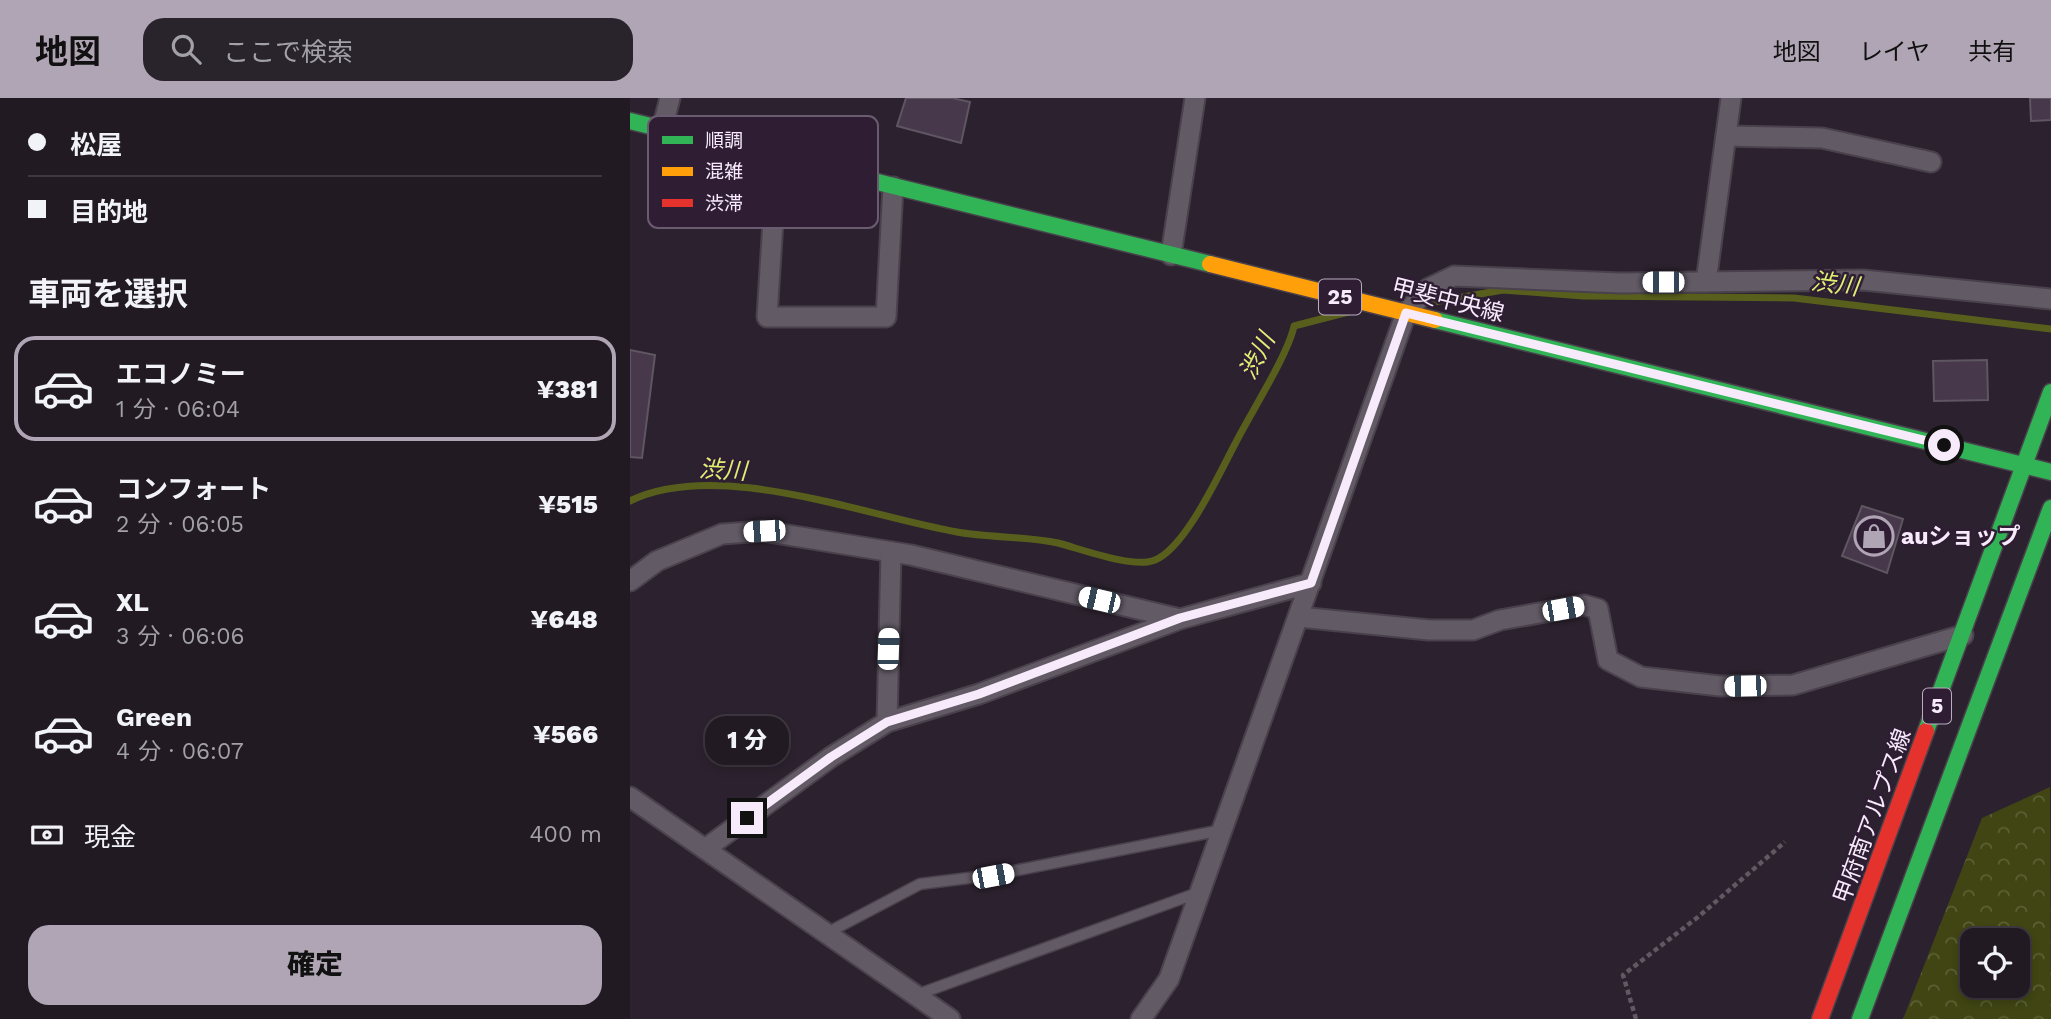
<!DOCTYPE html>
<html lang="ja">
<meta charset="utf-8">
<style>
body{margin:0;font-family:"Work Sans","Noto Sans JP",sans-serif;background:#29232b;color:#f1f3f6;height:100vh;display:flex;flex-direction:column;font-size:26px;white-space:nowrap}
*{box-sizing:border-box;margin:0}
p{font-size:23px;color:#a2a1a6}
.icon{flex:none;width:38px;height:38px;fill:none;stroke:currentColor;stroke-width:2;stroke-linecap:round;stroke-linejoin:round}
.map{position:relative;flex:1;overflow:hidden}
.drawer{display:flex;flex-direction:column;background:#211a23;width:630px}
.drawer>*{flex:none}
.hud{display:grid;align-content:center;height:154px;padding:0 28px;background:#211a23}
.fabs{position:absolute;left:1330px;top:830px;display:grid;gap:14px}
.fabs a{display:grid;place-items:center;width:70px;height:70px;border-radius:14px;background:#211a23;box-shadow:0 4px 10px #0003,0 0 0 2px #3e3841;font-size:35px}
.end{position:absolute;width:32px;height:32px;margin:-16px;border:9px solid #f7ebfb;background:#111;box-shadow:0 0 0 4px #111}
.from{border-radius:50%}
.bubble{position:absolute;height:49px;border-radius:21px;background:#211a23;box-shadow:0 4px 10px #0003,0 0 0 2px #3e3841;font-size:23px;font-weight:800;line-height:49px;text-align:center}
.car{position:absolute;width:21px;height:42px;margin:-21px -10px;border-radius:9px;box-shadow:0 0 5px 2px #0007;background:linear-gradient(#fff 24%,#345 0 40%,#fff 0 76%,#345 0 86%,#fff 0)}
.hud b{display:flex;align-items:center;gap:24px;height:66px;font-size:26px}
.hud b+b{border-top:2px solid #3e3841}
.hud i{width:18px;height:18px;background:#f1f3f6}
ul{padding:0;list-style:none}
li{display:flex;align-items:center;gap:21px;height:105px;margin:0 14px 10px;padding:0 14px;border:4px solid transparent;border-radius:21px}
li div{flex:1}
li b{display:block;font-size:26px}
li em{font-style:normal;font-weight:800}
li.selected{border-color:#b0a5b4}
li>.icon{width:63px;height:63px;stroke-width:1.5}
h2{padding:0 28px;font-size:32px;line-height:84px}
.pay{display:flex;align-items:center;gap:18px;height:77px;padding:0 28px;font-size:26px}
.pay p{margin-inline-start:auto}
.button{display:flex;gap:14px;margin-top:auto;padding:14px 28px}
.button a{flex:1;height:80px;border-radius:21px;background:#b0a5b4;color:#111;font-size:28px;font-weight:800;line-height:80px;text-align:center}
header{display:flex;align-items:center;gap:42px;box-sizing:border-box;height:98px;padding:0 35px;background:#b0a5b4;color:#111}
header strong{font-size:33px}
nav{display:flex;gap:38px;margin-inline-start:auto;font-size:24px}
.search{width:490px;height:63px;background:#29232b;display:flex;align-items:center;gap:18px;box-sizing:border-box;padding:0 24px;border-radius:21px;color:#a2a1a6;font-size:26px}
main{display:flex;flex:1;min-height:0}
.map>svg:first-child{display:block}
.park{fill:url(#park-crowns);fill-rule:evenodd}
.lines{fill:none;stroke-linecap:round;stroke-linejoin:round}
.stream{stroke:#585f1c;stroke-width:7}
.building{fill:#47384b;stroke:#5e5661;stroke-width:2}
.lane-casing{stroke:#49414c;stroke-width:13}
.street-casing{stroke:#49414c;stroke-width:23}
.fast-casing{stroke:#49414c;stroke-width:19}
.slow-casing{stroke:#49414c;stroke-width:19}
.jam-casing{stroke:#49414c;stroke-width:19}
.path{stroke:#605962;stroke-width:4.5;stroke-dasharray:5 3.5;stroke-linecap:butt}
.lane{stroke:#625a65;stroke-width:10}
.street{stroke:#625a65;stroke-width:19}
.fast{stroke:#30b455;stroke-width:16}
.slow{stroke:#ff9f0a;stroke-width:16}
.jam{stroke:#e5322d;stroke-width:16}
.route{stroke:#f7ebfb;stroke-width:9}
.labels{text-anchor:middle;stroke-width:5;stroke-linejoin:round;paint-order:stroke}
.shield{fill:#2f1d34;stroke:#bbadbf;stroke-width:2}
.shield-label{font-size:21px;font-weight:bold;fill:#f7ebfb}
.street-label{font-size:23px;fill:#f7ebfb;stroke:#2f1d34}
.poi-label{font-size:23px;font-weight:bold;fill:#f7ebfb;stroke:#2f1d34;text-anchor:start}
.water-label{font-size:24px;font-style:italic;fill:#def072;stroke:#2f1d34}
.key{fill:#2f1d34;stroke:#6b5b70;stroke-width:2}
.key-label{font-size:19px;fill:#f7ebfb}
</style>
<header>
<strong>地図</strong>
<div class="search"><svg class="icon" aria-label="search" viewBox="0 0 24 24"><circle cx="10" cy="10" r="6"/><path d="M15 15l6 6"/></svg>ここで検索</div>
<nav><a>地図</a><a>レイヤ</a><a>共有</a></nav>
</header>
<main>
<section class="drawer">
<div class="hud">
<b><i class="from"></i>松屋</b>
<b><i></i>目的地</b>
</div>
<h2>車両を選択</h2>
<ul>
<li class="selected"><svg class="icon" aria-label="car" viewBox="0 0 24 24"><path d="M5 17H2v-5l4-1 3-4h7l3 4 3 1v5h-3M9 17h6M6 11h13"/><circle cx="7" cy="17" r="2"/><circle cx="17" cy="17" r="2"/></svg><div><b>エコノミー</b><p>1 分 · 06:04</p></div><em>¥381</em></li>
<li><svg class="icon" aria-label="car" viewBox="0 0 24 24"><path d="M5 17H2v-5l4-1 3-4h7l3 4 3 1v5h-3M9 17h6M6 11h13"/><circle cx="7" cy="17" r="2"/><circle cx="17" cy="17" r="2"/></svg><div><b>コンフォート</b><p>2 分 · 06:05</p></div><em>¥515</em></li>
<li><svg class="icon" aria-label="car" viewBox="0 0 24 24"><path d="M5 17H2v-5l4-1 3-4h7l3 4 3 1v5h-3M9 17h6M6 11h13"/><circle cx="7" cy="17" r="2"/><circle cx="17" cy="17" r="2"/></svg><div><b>XL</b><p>3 分 · 06:06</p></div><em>¥648</em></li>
<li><svg class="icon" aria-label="car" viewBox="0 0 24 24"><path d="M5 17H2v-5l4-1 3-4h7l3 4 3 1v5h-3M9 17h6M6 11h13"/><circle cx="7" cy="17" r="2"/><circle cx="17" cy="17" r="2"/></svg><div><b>Green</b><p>4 分 · 06:07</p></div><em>¥566</em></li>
</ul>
<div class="pay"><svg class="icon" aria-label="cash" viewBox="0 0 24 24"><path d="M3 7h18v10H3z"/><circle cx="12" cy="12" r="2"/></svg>現金<p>400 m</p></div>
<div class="button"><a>確定</a></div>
</section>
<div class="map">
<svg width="1421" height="921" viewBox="0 0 1421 921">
<defs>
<pattern id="park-crowns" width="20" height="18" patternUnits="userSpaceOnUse" patternTransform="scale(1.75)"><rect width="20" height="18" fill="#404513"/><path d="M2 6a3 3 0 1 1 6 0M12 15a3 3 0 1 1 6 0" fill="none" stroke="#5c6036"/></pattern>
</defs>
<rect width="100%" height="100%" fill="#2c222f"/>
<path class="park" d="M1420 689 1421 921H1273L1352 720ZM1342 842H1388V887H1342Z"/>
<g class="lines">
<g class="stream">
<polyline points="791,203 804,204 873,192 953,198 1164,200 1421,231"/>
<path d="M0 403C87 360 236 418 327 434 360 440 395 438 428 445 451 451 504 471 525 462 556 449 589 376 605 346 620 316 658 257 664 228L722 213"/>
</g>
</g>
<g class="building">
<polygon points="276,0 322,0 340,4 331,45 267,28"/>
<polygon points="1400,0 1421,0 1421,22 1401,23"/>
<polygon points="0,252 25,257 12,360 0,359"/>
<polygon points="1357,262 1358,302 1304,303 1303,263"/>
<polygon points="1232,408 1273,421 1257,475 1212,458"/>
</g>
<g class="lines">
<g class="lane-casing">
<g id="lane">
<polyline points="197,835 290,786 363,777 592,732"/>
<polyline points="286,897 570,794"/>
</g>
</g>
<g class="street-casing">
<g id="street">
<polyline points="32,31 40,0"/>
<polyline points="1096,38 1192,40 1301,64"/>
<polyline points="147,60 137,219 256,219 263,89"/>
<polyline points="541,157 565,0"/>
<polyline points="1076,184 1101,0"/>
<polyline points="0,483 27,463 92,436 133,433 281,457 550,521 681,485"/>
<polyline points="669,519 799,532 843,532 870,522 954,507 968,511 978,562 1011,579 1090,588 1163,587 1333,537"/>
<polyline points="257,624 261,454"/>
<polyline points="0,699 320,921"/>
<polyline points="75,751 201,659 257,624 349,596 550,521"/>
<polyline points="511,921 539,881 776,215 799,190 824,178 990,185 1233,182 1421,201"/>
</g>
</g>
<g class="fast-casing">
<g id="fast">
<polyline points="0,23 580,166"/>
<polyline points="805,222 1421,374"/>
<polyline points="1296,633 1421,294"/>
<polyline points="1230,921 1421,410"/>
</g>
</g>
<g class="slow-casing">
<polyline id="slow" points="580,166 805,222"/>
</g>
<g class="jam-casing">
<polyline id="jam" points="1190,921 1296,633"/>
</g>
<polyline class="path" points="1006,921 993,877 1068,819 1155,744"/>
<use href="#lane" class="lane"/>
<use href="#street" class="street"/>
<use href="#fast" class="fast"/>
<use href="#slow" class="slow"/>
<use href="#jam" class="jam"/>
</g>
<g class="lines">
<polyline class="route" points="117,720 201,659 257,624 349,596 550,520 681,485 776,215 1314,347"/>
</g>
<defs>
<g id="shop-ring" transform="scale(2.0125)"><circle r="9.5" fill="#2f1d34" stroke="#b0a5b4" stroke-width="1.5"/><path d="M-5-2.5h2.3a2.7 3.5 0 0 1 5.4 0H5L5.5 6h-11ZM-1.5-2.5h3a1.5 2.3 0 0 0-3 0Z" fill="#b0a5b4"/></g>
</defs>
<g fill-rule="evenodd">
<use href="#shop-ring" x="1244" y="438"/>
</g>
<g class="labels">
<g class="shield">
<rect x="689" y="181.5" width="42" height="35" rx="5"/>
<rect x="1293" y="590.5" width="28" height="35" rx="5"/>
</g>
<g class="shield-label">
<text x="710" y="206">25</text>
<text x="1307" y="615">5</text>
</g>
<g class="street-label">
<text transform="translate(818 202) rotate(14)" y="8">甲斐中央線</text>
<text transform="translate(1242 718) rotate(-70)" y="8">甲府南アルプス線</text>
</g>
<g class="poi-label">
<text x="1271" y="446">auショップ</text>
</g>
<g class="water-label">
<text transform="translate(1205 186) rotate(7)" y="8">渋川</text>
<text transform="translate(627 258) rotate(-63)" y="8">渋川</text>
<text transform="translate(93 372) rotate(3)" y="8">渋川</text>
</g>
</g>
<rect x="18" y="18" width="230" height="112" rx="10" class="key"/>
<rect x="32" y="38" width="31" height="8" fill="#30b455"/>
<rect x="32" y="69" width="31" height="9" fill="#ff9f0a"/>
<rect x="32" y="101" width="31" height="8" fill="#e5322d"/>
<g class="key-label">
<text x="75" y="49">順調</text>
<text x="75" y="80">混雑</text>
<text x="75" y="112">渋滞</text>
</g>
</svg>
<div class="fabs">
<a><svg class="icon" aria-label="locate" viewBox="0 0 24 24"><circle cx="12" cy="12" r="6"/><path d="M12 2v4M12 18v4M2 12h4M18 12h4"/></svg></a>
</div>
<i class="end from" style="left:1314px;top:347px"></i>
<i class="end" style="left:117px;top:720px"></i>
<div class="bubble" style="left:75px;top:618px;width:84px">1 分</div>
<i class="car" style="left:1033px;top:184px;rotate:270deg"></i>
<i class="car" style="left:134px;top:433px;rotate:266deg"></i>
<i class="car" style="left:469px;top:502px;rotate:283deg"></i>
<i class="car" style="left:933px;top:511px;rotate:80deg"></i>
<i class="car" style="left:258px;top:551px;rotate:2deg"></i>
<i class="car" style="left:1115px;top:588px;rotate:269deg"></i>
<i class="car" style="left:363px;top:778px;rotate:79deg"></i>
</div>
</main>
